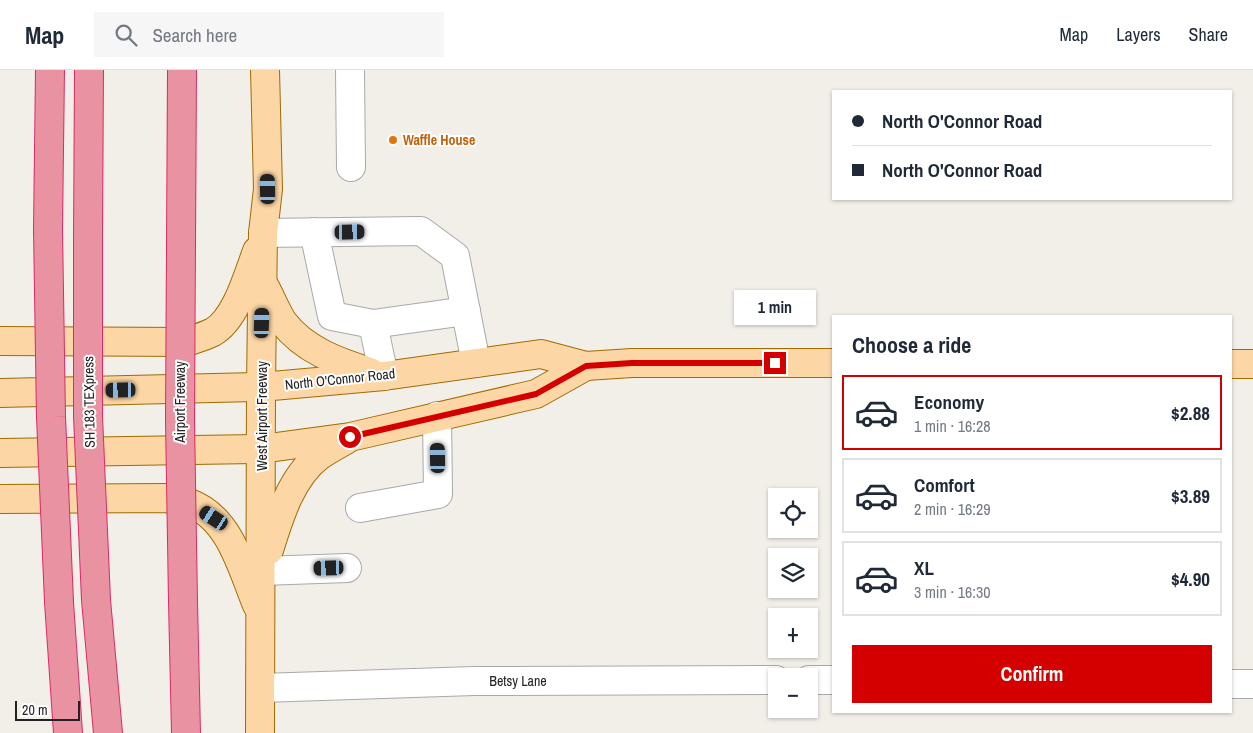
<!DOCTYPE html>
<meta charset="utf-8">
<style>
body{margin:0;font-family:"Archivo Narrow",sans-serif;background:#f6f6f7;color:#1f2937;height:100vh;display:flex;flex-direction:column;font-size:19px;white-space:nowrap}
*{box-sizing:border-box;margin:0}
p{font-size:16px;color:#747a83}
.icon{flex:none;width:28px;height:28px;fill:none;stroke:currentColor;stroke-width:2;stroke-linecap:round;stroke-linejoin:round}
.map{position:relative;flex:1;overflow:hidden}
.sheet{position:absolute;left:832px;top:245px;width:400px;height:398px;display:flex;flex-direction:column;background:#fff;border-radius:0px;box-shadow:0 1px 4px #0004}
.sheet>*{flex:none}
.guide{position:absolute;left:832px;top:20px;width:400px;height:110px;border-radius:0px;box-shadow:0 1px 4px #0004;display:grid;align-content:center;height:110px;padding:0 20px;background:#fff}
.controls{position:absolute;left:768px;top:418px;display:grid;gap:10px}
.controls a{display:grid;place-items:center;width:50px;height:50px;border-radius:0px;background:#fff;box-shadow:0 1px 4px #0004;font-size:25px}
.scale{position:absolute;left:15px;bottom:12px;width:65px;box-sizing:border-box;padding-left:5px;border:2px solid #222;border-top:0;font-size:14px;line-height:18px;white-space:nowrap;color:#222;-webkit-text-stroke:4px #fff;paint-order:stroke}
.end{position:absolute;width:22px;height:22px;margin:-11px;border:6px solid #d40000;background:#fff;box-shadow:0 0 0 2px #fff}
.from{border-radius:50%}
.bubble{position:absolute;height:35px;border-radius:0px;background:#fff;box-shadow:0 1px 4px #0004;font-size:16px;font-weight:800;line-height:35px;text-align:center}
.car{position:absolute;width:15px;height:30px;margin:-15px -8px;border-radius:6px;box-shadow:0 0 4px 1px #0007;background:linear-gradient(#222 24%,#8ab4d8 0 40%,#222 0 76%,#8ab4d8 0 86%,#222 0)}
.guide b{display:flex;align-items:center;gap:18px;height:48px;font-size:19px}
.guide b+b{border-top:1px solid #e0e1e3}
.guide i{width:12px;height:12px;background:#1f2937}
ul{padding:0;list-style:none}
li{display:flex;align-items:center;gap:15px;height:75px;margin:0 10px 8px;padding:0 10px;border:2px solid #e0e1e3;border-radius:0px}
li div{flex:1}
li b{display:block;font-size:19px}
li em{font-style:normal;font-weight:800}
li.selected{border-color:#d40000}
li>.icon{width:45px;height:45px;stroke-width:1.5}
h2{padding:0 20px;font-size:22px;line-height:60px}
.action{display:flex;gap:10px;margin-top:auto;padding:10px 20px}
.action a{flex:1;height:58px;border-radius:0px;background:#d40000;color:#fff;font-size:20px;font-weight:800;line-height:58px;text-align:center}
header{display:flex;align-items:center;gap:30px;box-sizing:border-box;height:70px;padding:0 25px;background:#fff;border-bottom:1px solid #e0e1e3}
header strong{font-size:24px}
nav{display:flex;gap:28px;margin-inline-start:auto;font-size:18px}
.search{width:350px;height:45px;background:#f6f6f7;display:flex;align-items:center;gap:12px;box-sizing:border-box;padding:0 18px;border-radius:0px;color:#747a83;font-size:19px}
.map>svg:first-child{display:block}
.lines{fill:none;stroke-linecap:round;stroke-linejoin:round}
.minor-casing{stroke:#a9a9a9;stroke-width:30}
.major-casing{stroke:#a06b00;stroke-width:30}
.highway-casing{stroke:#dc2a67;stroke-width:30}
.minor{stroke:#fff;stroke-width:28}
.major{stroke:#fcd6a4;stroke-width:28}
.highway{stroke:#e892a2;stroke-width:28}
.highway-bridge-casing{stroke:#dc2a67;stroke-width:30;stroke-linecap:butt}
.highway-bridge{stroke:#e892a2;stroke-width:28}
.route{stroke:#d40000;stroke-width:6}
.food-dot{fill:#e8710a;stroke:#fff;stroke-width:2}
.labels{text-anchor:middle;stroke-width:4;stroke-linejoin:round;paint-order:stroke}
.food-label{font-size:14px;font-weight:bold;fill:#c56008;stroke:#fff;text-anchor:start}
.street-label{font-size:14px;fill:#222;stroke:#fff}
</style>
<header>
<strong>Map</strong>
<div class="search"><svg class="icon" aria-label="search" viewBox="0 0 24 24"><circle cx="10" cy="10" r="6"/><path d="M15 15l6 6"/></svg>Search here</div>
<nav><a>Map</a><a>Layers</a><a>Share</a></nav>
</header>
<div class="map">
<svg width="1253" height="663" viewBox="0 0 1253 663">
<rect width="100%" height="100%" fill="#f2efe9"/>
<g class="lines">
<g class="minor-casing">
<g id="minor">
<polyline points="350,0 351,97"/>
<polyline points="314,162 332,246 373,254 466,241"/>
<polyline points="263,163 421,161 455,186 476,293"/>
<polyline points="373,254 384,306"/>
<polyline points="360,438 438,424 437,346"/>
<polyline points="262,501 347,498"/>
<polyline points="809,610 834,610"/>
<polyline points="1231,614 1253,614"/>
<polyline points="261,618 474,611 776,610"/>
</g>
</g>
<g class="major-casing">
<g id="major">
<path d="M265 217C271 228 276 241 283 252 304 280 338 292 370 302"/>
<path d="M0 271 187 272C195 269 205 266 213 262 236 249 248 205 257 181"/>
<polyline points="1231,294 1253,294"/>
<polyline points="0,323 261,317 384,306 541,284 586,296 632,293 834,293"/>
<polyline points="0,383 261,379 350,367 536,324 586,296"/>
<path d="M0 429 166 428C173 430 182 431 189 433 230 447 242 499 257 535"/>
<path d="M269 480C279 448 291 407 319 386 328 380 337 375 346 370"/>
<polyline points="260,663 261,317 263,163 268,119 265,0"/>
</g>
</g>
<g class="highway-casing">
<g id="highway">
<polyline points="48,159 50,0"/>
<polyline points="88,167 89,0"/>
<polyline points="181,175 182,0"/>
<polyline points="96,530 108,663"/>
<polyline points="59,532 68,663"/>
<polyline points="183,532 186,663"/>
</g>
</g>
<use href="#minor" class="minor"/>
<use href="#major" class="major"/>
<use href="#highway" class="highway"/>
<g class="highway-bridge-casing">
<g id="highway-bridge">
<polyline points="48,159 51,347 59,532"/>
<polyline points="88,167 88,346 96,530"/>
<polyline points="181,175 180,350 183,532"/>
</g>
</g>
<use href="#highway-bridge" class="highway-bridge"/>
</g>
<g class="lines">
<polyline class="route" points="350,367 536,324 586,296 632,293 775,293"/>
</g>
<circle class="food-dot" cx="393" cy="70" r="5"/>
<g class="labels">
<g class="food-label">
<text x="403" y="75">Waffle House</text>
</g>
<g class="street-label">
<text transform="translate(340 309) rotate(-6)" y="5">North O'Connor Road</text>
<text transform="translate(89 332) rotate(-91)" y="5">SH 183 TEXpress</text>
<text transform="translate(180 332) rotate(-90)" y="5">Airport Freeway</text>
<text transform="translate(262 346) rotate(-90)" y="5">West Airport Freeway</text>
<text x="518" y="616">Betsy Lane</text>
</g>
</g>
</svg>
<div class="controls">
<a><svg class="icon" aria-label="locate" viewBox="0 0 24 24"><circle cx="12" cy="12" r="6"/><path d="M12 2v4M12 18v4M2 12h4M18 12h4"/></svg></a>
<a><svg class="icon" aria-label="layers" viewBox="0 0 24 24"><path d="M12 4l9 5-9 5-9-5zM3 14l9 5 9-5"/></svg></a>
<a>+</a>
<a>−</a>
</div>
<div class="scale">20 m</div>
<i class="end from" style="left:350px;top:367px"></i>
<i class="end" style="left:775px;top:293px"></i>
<div class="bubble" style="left:734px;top:220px;width:82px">1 min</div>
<i class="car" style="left:268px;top:119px;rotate:359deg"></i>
<i class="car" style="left:350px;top:162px;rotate:89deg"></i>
<i class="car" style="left:262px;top:253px;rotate:2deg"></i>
<i class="car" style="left:121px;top:320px;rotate:269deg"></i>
<i class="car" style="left:438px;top:388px;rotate:359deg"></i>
<i class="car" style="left:214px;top:448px;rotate:303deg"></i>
<i class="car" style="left:329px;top:498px;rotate:268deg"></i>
<div class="guide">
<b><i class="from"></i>North O'Connor Road</b>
<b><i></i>North O'Connor Road</b>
</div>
<section class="sheet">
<h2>Choose a ride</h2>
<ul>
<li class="selected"><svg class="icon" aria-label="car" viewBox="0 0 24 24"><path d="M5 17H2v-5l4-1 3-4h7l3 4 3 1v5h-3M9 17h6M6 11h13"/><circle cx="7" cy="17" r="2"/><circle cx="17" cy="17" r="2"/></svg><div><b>Economy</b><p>1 min · 16:28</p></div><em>$2.88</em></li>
<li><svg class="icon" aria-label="car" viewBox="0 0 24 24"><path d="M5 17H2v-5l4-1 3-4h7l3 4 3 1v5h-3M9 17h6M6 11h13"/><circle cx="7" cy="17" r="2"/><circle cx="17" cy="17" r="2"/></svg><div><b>Comfort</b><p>2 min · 16:29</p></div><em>$3.89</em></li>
<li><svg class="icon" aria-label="car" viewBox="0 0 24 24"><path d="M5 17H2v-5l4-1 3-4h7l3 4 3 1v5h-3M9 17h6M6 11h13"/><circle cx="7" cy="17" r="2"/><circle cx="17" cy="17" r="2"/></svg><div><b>XL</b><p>3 min · 16:30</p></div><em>$4.90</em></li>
</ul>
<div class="action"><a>Confirm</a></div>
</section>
</div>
